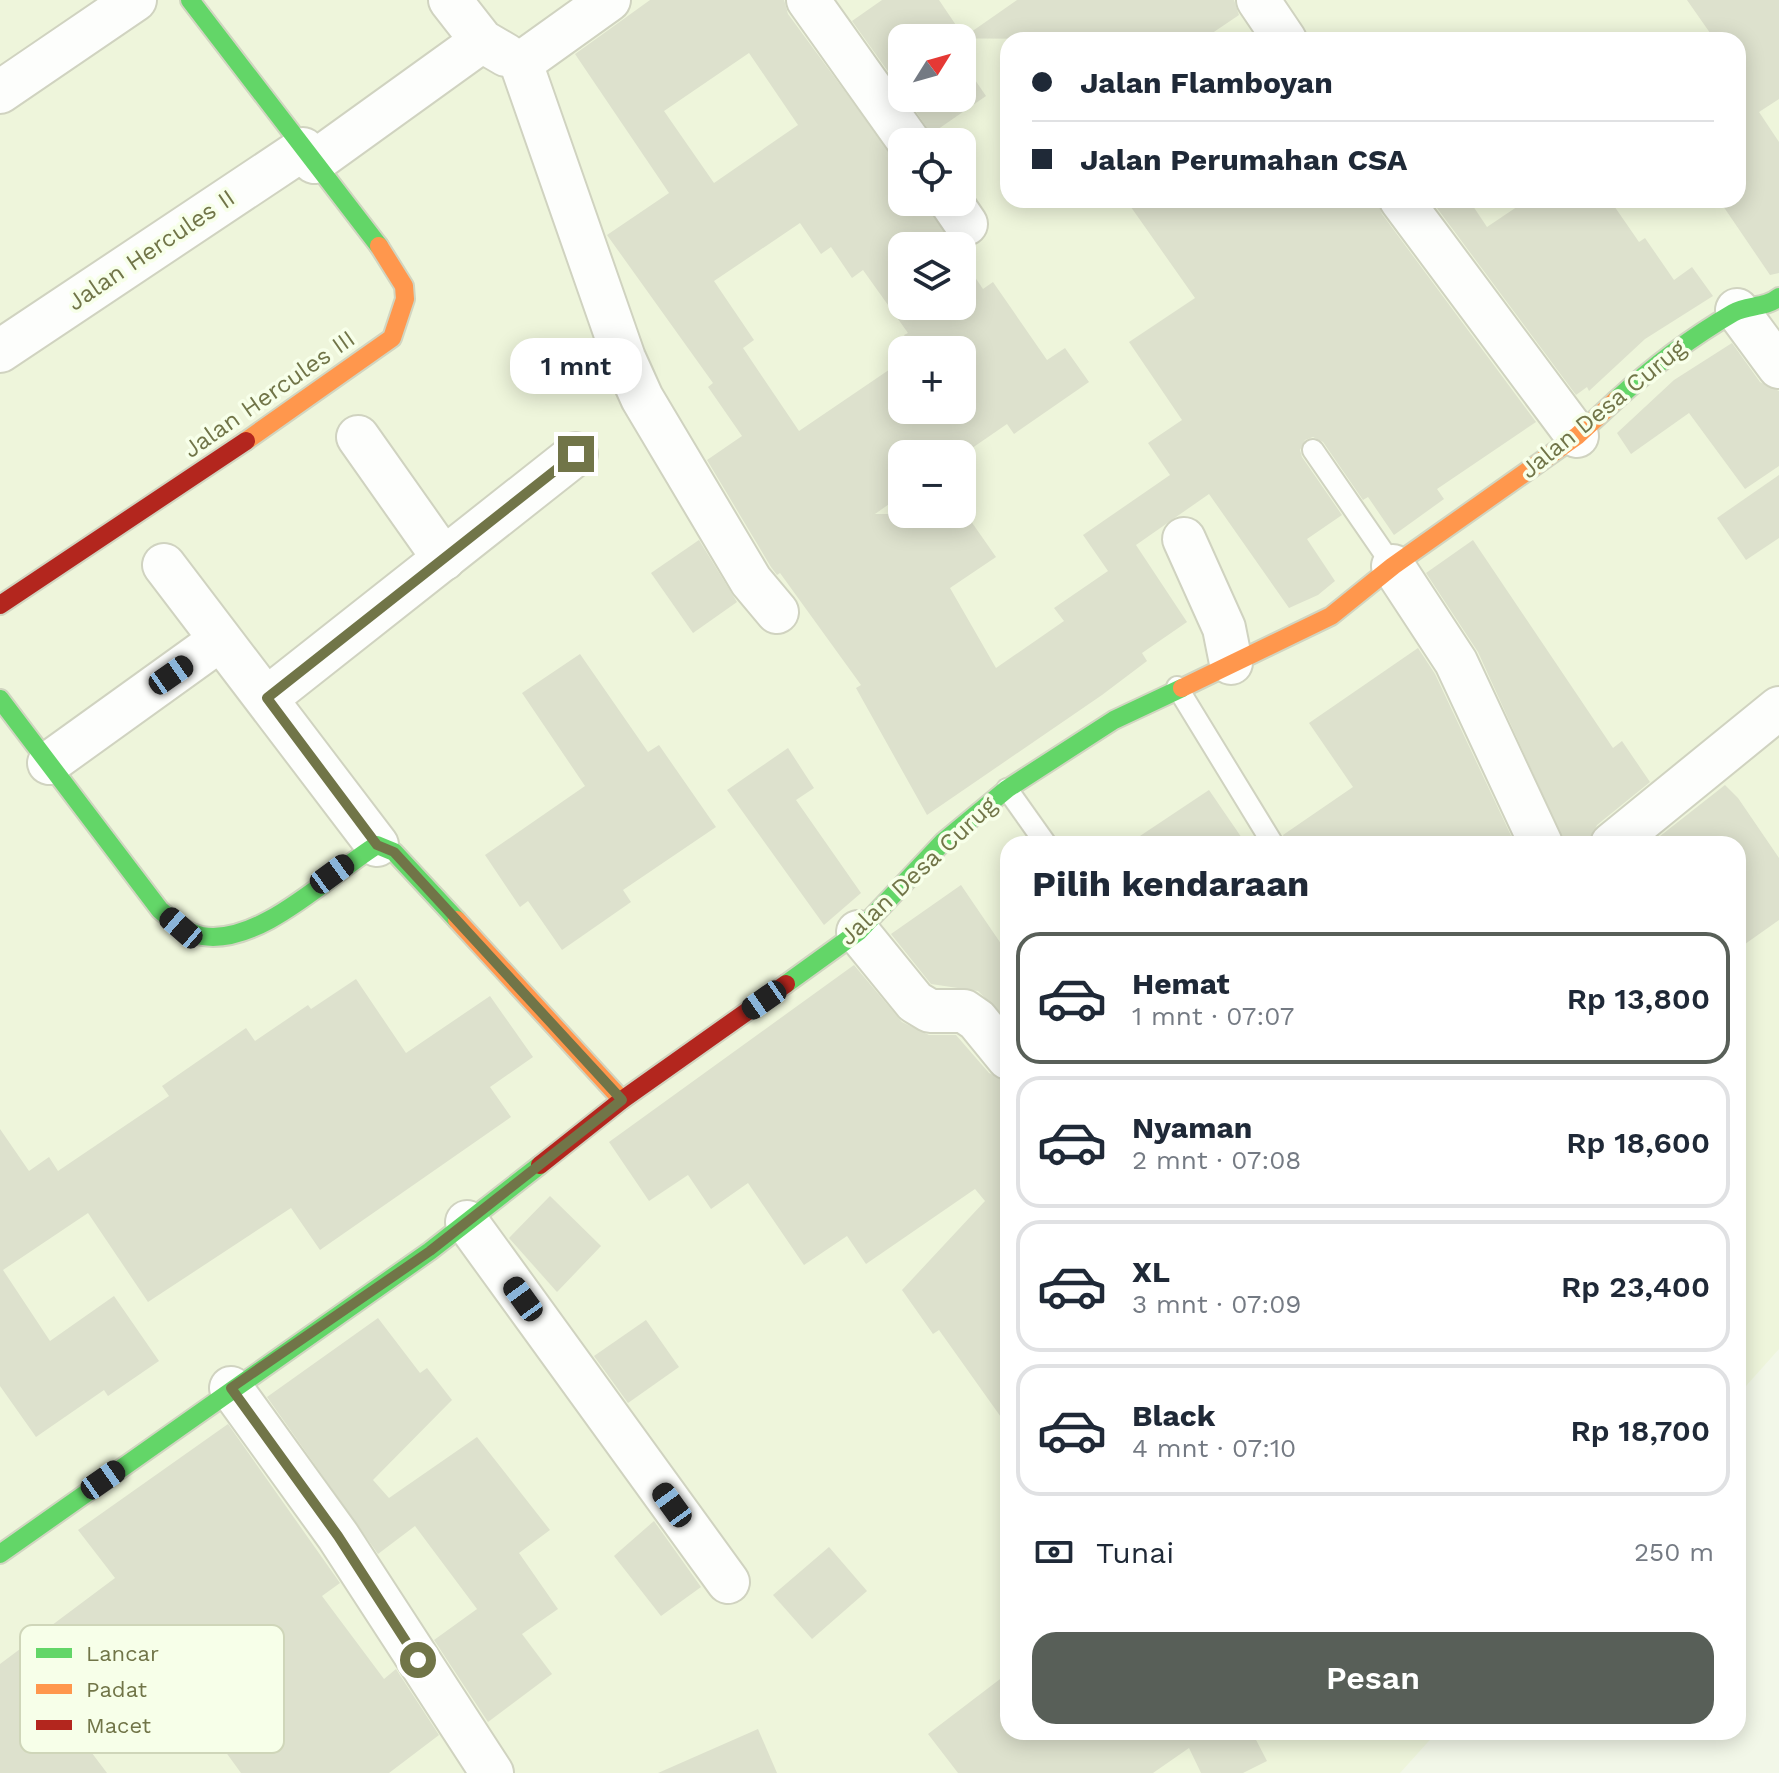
<!DOCTYPE html>
<html lang="id">
<meta charset="utf-8">
<style>
body{margin:0;font-family:"Work Sans",sans-serif;background:#f6f6f7;color:#1f2937;height:100vh;display:flex;flex-direction:column;font-size:30px;white-space:nowrap}
*{box-sizing:border-box;margin:0}
p{font-size:26px;color:#747a83}
.icon{flex:none;width:44px;height:44px;fill:none;stroke:currentColor;stroke-width:2;stroke-linecap:round;stroke-linejoin:round}
.map{position:relative;flex:1;overflow:hidden}
.drawer{position:absolute;left:1000px;top:836px;width:746px;height:904px;display:flex;flex-direction:column;background:#fff;border-radius:24px;box-shadow:0 4px 20px #0003}
.drawer>*{flex:none}
.guide{position:absolute;left:1000px;top:32px;width:746px;height:176px;border-radius:24px;box-shadow:0 4px 20px #0003;display:grid;align-content:center;height:176px;padding:0 32px;background:#fff}
.needle{width:52px;rotate:53deg}
.buttons{position:absolute;left:888px;top:24px;display:grid;gap:16px}
.buttons a{display:grid;place-items:center;width:88px;height:88px;border-radius:16px;background:#fff;box-shadow:0 4px 20px #0003;font-size:40px}
.end{position:absolute;width:36px;height:36px;margin:-18px;border:10px solid #717548;background:#fff;box-shadow:0 0 0 4px #fff}
.from{border-radius:50%}
.bubble{position:absolute;height:56px;border-radius:24px;background:#fff;box-shadow:0 4px 20px #0003;font-size:26px;font-weight:600;line-height:56px;text-align:center}
.car{position:absolute;width:24px;height:48px;margin:-24px -12px;border-radius:10px;box-shadow:0 0 6px 2px #0007;background:linear-gradient(#222 24%,#8ab4d8 0 40%,#222 0 76%,#8ab4d8 0 86%,#222 0)}
.guide b{display:flex;align-items:center;gap:28px;height:76px;font-size:30px}
.guide b+b{border-top:2px solid #e0e1e3}
.guide i{width:20px;height:20px;background:#1f2937}
ul{padding:0;list-style:none}
li{display:flex;align-items:center;gap:24px;height:132px;margin:0 16px 12px;padding:0 16px;border:4px solid #e0e1e3;border-radius:24px}
li div{flex:1}
li b{display:block;font-size:30px}
li em{font-style:normal;font-weight:600}
li.selected{border-color:#585f58}
li>.icon{width:72px;height:72px;stroke-width:1.5}
h2{padding:0 32px;font-size:36px;line-height:96px}
.pay{display:flex;align-items:center;gap:20px;height:88px;padding:0 32px;font-size:30px}
.pay p{margin-inline-start:auto}
.action{display:flex;gap:16px;margin-top:auto;padding:16px 32px}
.action a{flex:1;height:92px;border-radius:24px;background:#585f58;color:#fff;font-size:32px;font-weight:600;line-height:92px;text-align:center}
.map>svg:first-child{display:block}
.residential{fill:#eef5db;fill-rule:evenodd}
.building{fill:#dde1cd;fill-rule:evenodd}
.lines{fill:none;stroke-linecap:round;stroke-linejoin:round}
.lane-casing{stroke:#d0d3c0;stroke-width:24}
.street-casing{stroke:#d0d3c0;stroke-width:46}
.fast-casing{stroke:#d1d5c1;stroke-width:22}
.slow-casing{stroke:#d1d5c1;stroke-width:22}
.jam-casing{stroke:#d1d5c1;stroke-width:22}
.lane{stroke:#fdfefc;stroke-width:20}
.street{stroke:#fdfefc;stroke-width:42}
.fast{stroke:#63d668;stroke-width:18}
.slow{stroke:#ff974d;stroke-width:18}
.jam{stroke:#b3261e;stroke-width:18}
.route{stroke:#717548;stroke-width:10}
.labels{text-anchor:middle;stroke-width:7;stroke-linejoin:round;paint-order:stroke}
.street-label{font-size:24px;fill:#717548;stroke:#f7ffe9}
.key{fill:#f7ffe9;stroke:#cfd6b9;stroke-width:2}
.key-label{font-size:22px;fill:#717548}
</style>
<div class="map">
<svg width="1779" height="1773" viewBox="0 0 1779 1773">
<rect width="100%" height="100%" fill="#f2f7e8"/>
<path class="residential" d="M0 0H1779V1349L1738 1395V844H1008V1732H1437L1400 1773H0ZM902 38H962V98H902ZM1008 40H1738V200H1008ZM902 142H962V202H902ZM902 246H962V306H902ZM902 350H962V410H902ZM902 454H962V514H902Z"/>
<g class="building">
<path d="M650 0H784L788 14 902 169V202H924L954 246H902V306H962V258L983 289 993 282 1047 360 1065 348 1089 382 1014 434 1007 424 962 455 902 454V495L875 514H966L996 557 950 588 996 668 1064 621 1054 608 1108 571 1083 535 1170 475 1148 443 1182 420 1129 342 1195 298 1126 200H1377L1382 214 1536 422 1437 489 1444 499 1394 535 1368 497 1363 500 1323 442 1313 437 1305 440 1300 450 1302 457 1342 515 1307 539 1335 581 1318 595 1289 608 1209 494 1136 545 1187 622 1142 653 1147 661 1102 695 927 815 856 688 861 685 780 573 777 575 771 567 707 460 742 436 708 387 713 383 607 235 669 193 575 54ZM749 53 798 125 714 183 664 111ZM800 223 821 254 831 247 852 278 863 270 908 333 904 335 914 350H962V410H902V361L799 431 743 348 754 340 714 281Z"/>
<polygon points="882,0 939,0 964,37 1017,0 1234,0 1239,15 1202,40 902,38 902,91 852,21"/>
<polygon points="1687,0 1779,0 1779,99 1759,112 1779,142 1779,273 1770,275 1719,200 1738,200 1738,40 1715,40"/>
<polygon points="962,61 986,96 931,134 907,98 962,98"/>
<polygon points="1431,200 1469,200 1487,227 1527,200 1610,200 1639,242 1645,238 1674,280 1692,267 1713,296 1645,339 1589,391 1587,387 1576,395"/>
<polygon points="1732,343 1760,382 1779,391 1779,466 1745,489 1689,413 1631,454 1617,433 1674,380"/>
<polygon points="1779,475 1779,538 1746,560 1717,518"/>
<polygon points="699,540 737,602 693,633 651,573"/>
<polygon points="1473,540 1613,748 1622,741 1650,782 1597,825 1589,844 1565,844 1478,652 1426,573"/>
<polygon points="1418,648 1435,674 1515,844 1286,844 1283,835 1353,787 1309,723"/>
<polygon points="580,654 648,752 659,745 716,827 623,890 631,902 562,950 528,901 520,907 485,855 585,786 522,693"/>
<polygon points="788,748 814,788 796,800 861,893 824,925 727,790"/>
<polygon points="1725,785 1738,798 1779,858 1779,920 1738,949 1738,844 1650,844"/>
<polygon points="1209,790 1246,844 1128,844"/>
<polygon points="961,885 1008,954 1008,1020 978,991 931,984 891,934"/>
<polygon points="854,965 902,1022 929,1035 956,1035 989,1073 1008,1081 1008,1427 939,1330 933,1334 902,1290 985,1201 975,1189 866,1264 847,1236 804,1265 748,1183 711,1209 688,1175 649,1201 609,1142"/>
<polygon points="356,979 406,1053 490,996 533,1057 490,1087 511,1117 320,1250 291,1208 148,1302 88,1213 3,1270 50,1341 114,1296 159,1361 108,1396 104,1390 36,1437 0,1386 0,1129 29,1171 49,1157 58,1171 169,1096 162,1086 246,1028 255,1041 308,1005 311,1009"/>
<polygon points="550,1196 601,1246 557,1292 509,1238"/>
<polygon points="378,1318 420,1373 427,1368 452,1400 373,1480 389,1498 477,1437 550,1530 519,1553 558,1609 522,1634 552,1674 488,1722 434,1640 477,1609 415,1526 378,1554 267,1397"/>
<polygon points="646,1320 679,1367 628,1403 594,1356"/>
<polygon points="228,1424 340,1583 322,1596 384,1679 396,1669 439,1735 389,1773 241,1773 140,1634 52,1700 107,1773 0,1773 0,1664 115,1578 78,1530"/>
<polygon points="654,1521 701,1587 661,1616 614,1556"/>
<polygon points="829,1547 867,1591 812,1639 773,1595"/>
<polygon points="1008,1673 1008,1732 1252,1732 1267,1761 1243,1773 1201,1773 1189,1748 1153,1773 958,1773 928,1734"/>
<polygon points="758,1729 777,1773 658,1773"/>
</g>
<g class="lines">
<g class="lane-casing">
<g id="lane">
<polyline points="1313,450 1393,566"/>
<polyline points="1177,687 1273,844"/>
<polyline points="1007,789 1046,844"/>
</g>
</g>
<g class="street-casing">
<g id="street">
<polyline points="450,0 482,41 506,55"/>
<polyline points="808,0 909,142"/>
<polyline points="1258,0 1285,40"/>
<polyline points="521,63 624,358 642,398 751,581 777,612"/>
<polyline points="521,63 609,0"/>
<polyline points="0,92 135,0"/>
<polyline points="314,162 482,41"/>
<polyline points="1401,200 1577,436"/>
<polyline points="951,202 966,224"/>
<polyline points="1737,310 1779,367"/>
<polyline points="0,351 303,149"/>
<polyline points="358,437 444,559"/>
<polyline points="1184,539 1224,628 1231,663"/>
<polyline points="164,565 377,845"/>
<polyline points="1393,566 1456,662 1541,844"/>
<polyline points="267,698 576,454"/>
<polyline points="49,763 220,640"/>
<polyline points="1612,844 1779,708"/>
<polyline points="858,932 915,1002 930,1011 964,1011 977,1020 1008,1058"/>
<polyline points="467,1222 728,1582"/>
<polyline points="231,1388 338,1536 492,1773"/>
</g>
</g>
<g class="fast-casing">
<g id="fast">
<polyline points="190,0 379,246"/>
<path d="M1616 400C1653 366 1690 338 1733 313 1748 304 1764 309 1779 297"/>
<path d="M0 699 160 910C172 920 186 933 202 936 260 946 330 874 377 845L394 852 457 920"/>
<polyline points="786,984 858,932 943,842 1007,789 1114,720 1182,688"/>
<polyline points="0,1554 430,1251 540,1165"/>
</g>
</g>
<g class="slow-casing">
<g id="slow">
<polyline points="246,441 392,338 405,299 404,286 379,246"/>
<polyline points="1182,688 1331,616 1393,566 1577,436 1616,400"/>
<polyline points="457,920 622,1100"/>
</g>
</g>
<g class="jam-casing">
<g id="jam">
<polyline points="0,605 246,441"/>
<polyline points="540,1165 622,1100 786,984"/>
</g>
</g>
<use href="#lane" class="lane"/>
<use href="#street" class="street"/>
<use href="#fast" class="fast"/>
<use href="#slow" class="slow"/>
<use href="#jam" class="jam"/>
</g>
<g class="lines">
<polyline class="route" points="418,1660 338,1536 231,1388 430,1251 622,1100 394,852 377,845 267,698 576,454"/>
</g>
<g class="labels">
<g class="street-label">
<text transform="translate(151 250) rotate(-34)" y="8">Jalan Hercules II</text>
<text transform="translate(269 394) rotate(-35)" y="8">Jalan Hercules III</text>
<text transform="translate(1603 409) rotate(-39)" y="8">Jalan Desa Curug</text>
<text transform="translate(918 871) rotate(-43)" y="8">Jalan Desa Curug</text>
</g>
</g>
<rect x="20" y="1625" width="264" height="128" rx="12" class="key"/>
<rect x="36" y="1648" width="36" height="10" fill="#63d668"/>
<rect x="36" y="1684" width="36" height="10" fill="#ff974d"/>
<rect x="36" y="1720" width="36" height="10" fill="#b3261e"/>
<g class="key-label">
<text x="86" y="1661">Lancar</text>
<text x="86" y="1697">Padat</text>
<text x="86" y="1733">Macet</text>
</g>
</svg>
<div class="buttons">
<a><svg class="needle" viewBox="-14 -14 28 28"><path d="M0-13l5 13h-10z" fill="#e53935"/><path d="M0 13l5-13h-10z" fill="#747a83"/></svg></a>
<a><svg class="icon" aria-label="locate" viewBox="0 0 24 24"><circle cx="12" cy="12" r="6"/><path d="M12 2v4M12 18v4M2 12h4M18 12h4"/></svg></a>
<a><svg class="icon" aria-label="layers" viewBox="0 0 24 24"><path d="M12 4l9 5-9 5-9-5zM3 14l9 5 9-5"/></svg></a>
<a>+</a>
<a>−</a>
</div>
<i class="end from" style="left:418px;top:1660px"></i>
<i class="end" style="left:576px;top:454px"></i>
<div class="bubble" style="left:510px;top:338px;width:132px">1 mnt</div>
<i class="car" style="left:171px;top:675px;rotate:55deg"></i>
<i class="car" style="left:332px;top:874px;rotate:54deg"></i>
<i class="car" style="left:181px;top:928px;rotate:311deg"></i>
<i class="car" style="left:764px;top:1000px;rotate:235deg"></i>
<i class="car" style="left:523px;top:1299px;rotate:324deg"></i>
<i class="car" style="left:103px;top:1480px;rotate:55deg"></i>
<i class="car" style="left:672px;top:1505px;rotate:324deg"></i>
<div class="guide">
<b><i class="from"></i>Jalan Flamboyan</b>
<b><i></i>Jalan Perumahan CSA</b>
</div>
<section class="drawer">
<h2>Pilih kendaraan</h2>
<ul>
<li class="selected"><svg class="icon" aria-label="car" viewBox="0 0 24 24"><path d="M5 17H2v-5l4-1 3-4h7l3 4 3 1v5h-3M9 17h6M6 11h13"/><circle cx="7" cy="17" r="2"/><circle cx="17" cy="17" r="2"/></svg><div><b>Hemat</b><p>1 mnt · 07:07</p></div><em>Rp 13,800</em></li>
<li><svg class="icon" aria-label="car" viewBox="0 0 24 24"><path d="M5 17H2v-5l4-1 3-4h7l3 4 3 1v5h-3M9 17h6M6 11h13"/><circle cx="7" cy="17" r="2"/><circle cx="17" cy="17" r="2"/></svg><div><b>Nyaman</b><p>2 mnt · 07:08</p></div><em>Rp 18,600</em></li>
<li><svg class="icon" aria-label="car" viewBox="0 0 24 24"><path d="M5 17H2v-5l4-1 3-4h7l3 4 3 1v5h-3M9 17h6M6 11h13"/><circle cx="7" cy="17" r="2"/><circle cx="17" cy="17" r="2"/></svg><div><b>XL</b><p>3 mnt · 07:09</p></div><em>Rp 23,400</em></li>
<li><svg class="icon" aria-label="car" viewBox="0 0 24 24"><path d="M5 17H2v-5l4-1 3-4h7l3 4 3 1v5h-3M9 17h6M6 11h13"/><circle cx="7" cy="17" r="2"/><circle cx="17" cy="17" r="2"/></svg><div><b>Black</b><p>4 mnt · 07:10</p></div><em>Rp 18,700</em></li>
</ul>
<div class="pay"><svg class="icon" aria-label="cash" viewBox="0 0 24 24"><path d="M3 7h18v10H3z"/><circle cx="12" cy="12" r="2"/></svg>Tunai<p>250 m</p></div>
<div class="action"><a>Pesan</a></div>
</section>
</div>
